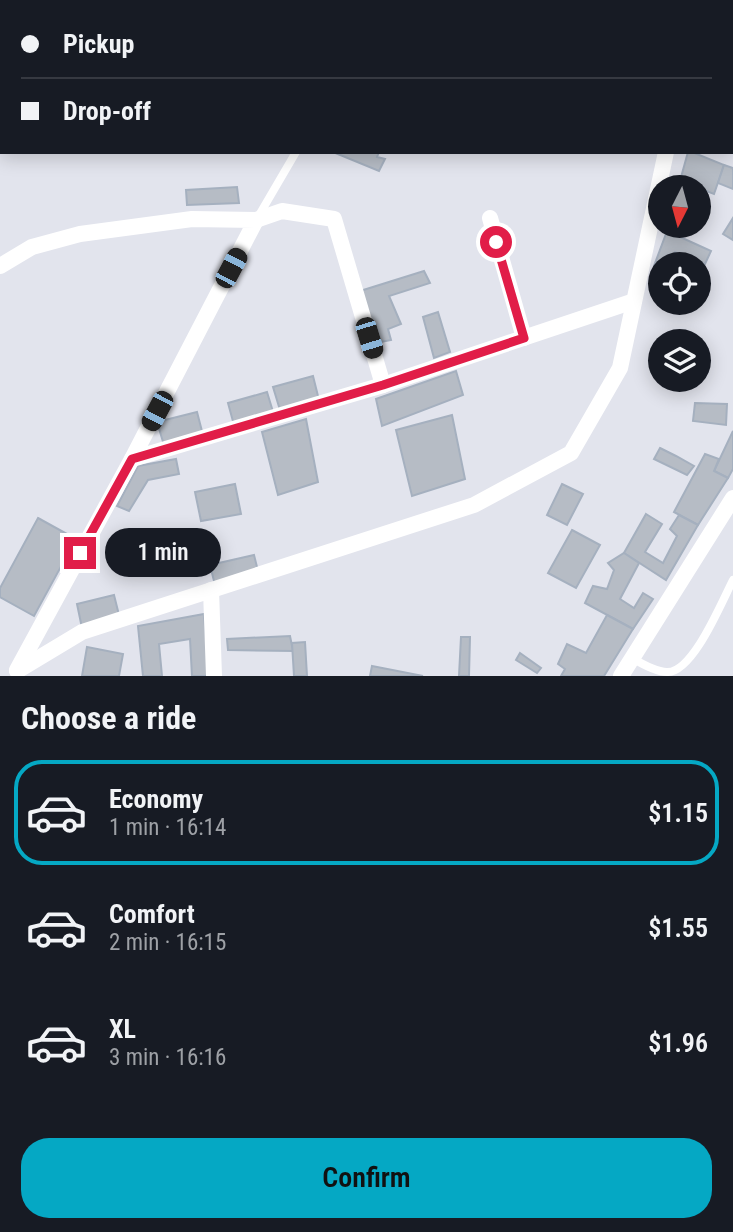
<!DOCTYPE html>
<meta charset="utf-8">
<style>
body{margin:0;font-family:"Roboto Condensed",sans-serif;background:#242831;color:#f1f3f6;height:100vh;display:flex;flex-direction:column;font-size:26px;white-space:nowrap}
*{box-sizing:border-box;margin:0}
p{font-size:23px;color:#9ea1a6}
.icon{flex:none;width:38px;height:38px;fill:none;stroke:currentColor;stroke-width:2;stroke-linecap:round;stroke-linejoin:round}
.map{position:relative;height:676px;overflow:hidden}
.side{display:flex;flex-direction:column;background:#171b24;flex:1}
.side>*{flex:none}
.banner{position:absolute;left:0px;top:0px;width:733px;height:154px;box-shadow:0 4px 18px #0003;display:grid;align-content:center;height:154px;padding:0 21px;background:#171b24}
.needle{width:46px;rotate:186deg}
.controls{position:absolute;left:648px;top:175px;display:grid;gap:14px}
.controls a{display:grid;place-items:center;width:63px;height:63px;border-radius:50%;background:#171b24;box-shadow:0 4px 18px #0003;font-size:35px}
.end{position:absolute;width:32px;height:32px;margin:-16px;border:9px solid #e11d48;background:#fff;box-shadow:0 0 0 4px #fff}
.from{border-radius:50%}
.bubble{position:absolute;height:49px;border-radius:24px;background:#171b24;box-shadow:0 4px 18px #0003;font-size:23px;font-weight:600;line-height:49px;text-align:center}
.car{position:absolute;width:21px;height:42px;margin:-21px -10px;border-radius:9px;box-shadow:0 0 5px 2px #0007;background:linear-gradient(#222 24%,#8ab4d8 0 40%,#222 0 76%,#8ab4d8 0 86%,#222 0)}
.banner b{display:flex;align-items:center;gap:24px;height:66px;font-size:26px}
.banner b+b{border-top:2px solid #363941}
.banner i{width:18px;height:18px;background:#f1f3f6}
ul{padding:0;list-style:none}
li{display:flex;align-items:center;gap:21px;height:105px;margin:0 14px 10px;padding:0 7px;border:4px solid transparent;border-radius:28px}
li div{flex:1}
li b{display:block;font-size:26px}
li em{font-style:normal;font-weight:600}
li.selected{border-color:#05a8c4}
li>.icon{width:63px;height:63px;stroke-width:1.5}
h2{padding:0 21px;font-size:32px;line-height:84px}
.button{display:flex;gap:14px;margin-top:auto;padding:14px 21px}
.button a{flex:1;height:80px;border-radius:28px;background:#05a8c4;color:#111;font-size:28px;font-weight:600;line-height:80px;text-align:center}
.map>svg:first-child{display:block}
.building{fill:#b6bcc5;stroke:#a5b0bf;stroke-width:2}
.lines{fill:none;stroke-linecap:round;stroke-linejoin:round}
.lane{stroke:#fff;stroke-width:8}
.street{stroke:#fff;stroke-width:16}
.route{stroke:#e11d48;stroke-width:9}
</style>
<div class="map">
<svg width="733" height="676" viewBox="0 0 733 676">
<rect width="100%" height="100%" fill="#e2e4ed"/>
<g class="building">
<rect x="732" y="32" width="1" height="33"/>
<polygon points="333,152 379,152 377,157 385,159 379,171"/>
<polygon points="688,152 692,152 724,165 714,194 680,181"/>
<polygon points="724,165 733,168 733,189 718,183"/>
<polygon points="237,187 239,203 187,205 186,190"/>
<polygon points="733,218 733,240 723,234"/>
<polygon points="667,231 711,251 705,264 675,252 670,264 660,264 660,268 654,266"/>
<polygon points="424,271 430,283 389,296 401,324 388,329 391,340 375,343 357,292"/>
<polygon points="438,312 450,352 434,358 423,317"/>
<polygon points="456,371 463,395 382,426 376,399"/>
<polygon points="313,376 319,400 280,410 273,387"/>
<polygon points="267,392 274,415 234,425 228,403"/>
<polygon points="695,403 727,404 726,425 693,421"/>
<polygon points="197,412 203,435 164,445 157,422"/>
<polygon points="452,415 465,479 412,496 396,430"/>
<polygon points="306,419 318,482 278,495 262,432"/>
<polygon points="733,431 733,469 728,478 714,471"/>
<polygon points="660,448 676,456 694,466 687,475 654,459"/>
<polygon points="705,454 719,459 714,471 728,478 698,525 674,512"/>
<polygon points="176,459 179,474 148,480 129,511 117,506 138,466"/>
<polygon points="235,484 241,514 201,521 195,492"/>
<polygon points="562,484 583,494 567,525 547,515"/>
<polygon points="646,514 662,524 645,552 663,563 677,536 670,529 679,515 698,525 666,580 624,553"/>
<polygon points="38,518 76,539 34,616 0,597 0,588"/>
<polygon points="572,530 600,545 576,588 548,573"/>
<polygon points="144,537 149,563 114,570 109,544"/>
<polygon points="624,553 639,563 620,599 634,608 643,593 653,599 633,629 585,603 593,586 607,589 614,570 608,563"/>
<polygon points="254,555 260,579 216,589 210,565"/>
<polygon points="114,595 120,619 82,628 77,604"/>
<polygon points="204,614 209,676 192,676 190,639 159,644 162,676 143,676 138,626"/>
<polygon points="607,615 633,629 604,676 561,676 565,669 558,664 567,644 586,653"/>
<polygon points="290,636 293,651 228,650 227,639"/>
<polygon points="461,637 470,637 469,676 459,676"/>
<polygon points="305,642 307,676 294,676 292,643"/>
<polygon points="87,647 123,654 119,676 82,676"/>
<polygon points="520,653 541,668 537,673 516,660"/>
<polygon points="372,666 423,676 370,676"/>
</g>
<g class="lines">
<g class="lane">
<polyline points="374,2 375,0"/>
<polyline points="258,217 296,152"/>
<path d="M632 658C642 664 656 672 667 672 693 673 722 601 733 580"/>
</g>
<g class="street">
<polyline points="697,2 697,0"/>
<polyline points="490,218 524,338"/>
<polyline points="0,266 32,247 80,234 192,219 256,220 132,459 17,670"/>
<polyline points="383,385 634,301"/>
<polyline points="132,459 383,385 334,219 282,211 256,220"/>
<polyline points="211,590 214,676"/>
<polyline points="17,671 82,632 474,505 571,453 620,368 666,152"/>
<polyline points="621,676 733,498"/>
</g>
</g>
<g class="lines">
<polyline class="route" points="80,553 132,459 383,385 524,338 496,242"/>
</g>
</svg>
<div class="controls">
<a><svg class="needle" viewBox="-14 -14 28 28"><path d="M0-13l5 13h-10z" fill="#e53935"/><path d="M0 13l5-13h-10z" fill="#9ea1a6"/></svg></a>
<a><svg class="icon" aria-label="locate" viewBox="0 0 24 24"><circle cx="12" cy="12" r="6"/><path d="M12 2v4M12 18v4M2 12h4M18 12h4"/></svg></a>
<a><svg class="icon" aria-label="layers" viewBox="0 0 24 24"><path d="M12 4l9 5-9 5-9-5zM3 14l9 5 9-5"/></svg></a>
</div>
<i class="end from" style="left:496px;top:242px"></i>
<i class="end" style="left:80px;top:553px"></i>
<div class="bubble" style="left:105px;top:528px;width:116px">1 min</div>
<i class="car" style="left:231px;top:268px;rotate:28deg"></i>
<i class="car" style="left:369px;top:338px;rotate:163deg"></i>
<i class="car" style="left:157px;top:411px;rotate:208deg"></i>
<div class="banner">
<b><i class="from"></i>Pickup</b>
<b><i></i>Drop-off</b>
</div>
</div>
<section class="side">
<h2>Choose a ride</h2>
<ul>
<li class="selected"><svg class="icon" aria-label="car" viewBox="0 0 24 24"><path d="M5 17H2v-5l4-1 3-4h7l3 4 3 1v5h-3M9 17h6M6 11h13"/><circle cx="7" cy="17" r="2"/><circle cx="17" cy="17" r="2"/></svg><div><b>Economy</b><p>1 min · 16:14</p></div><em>$1.15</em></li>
<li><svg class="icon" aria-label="car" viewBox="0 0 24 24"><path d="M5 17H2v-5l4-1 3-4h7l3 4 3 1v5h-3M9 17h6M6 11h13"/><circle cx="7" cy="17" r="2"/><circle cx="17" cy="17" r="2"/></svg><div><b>Comfort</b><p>2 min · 16:15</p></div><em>$1.55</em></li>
<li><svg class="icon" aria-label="car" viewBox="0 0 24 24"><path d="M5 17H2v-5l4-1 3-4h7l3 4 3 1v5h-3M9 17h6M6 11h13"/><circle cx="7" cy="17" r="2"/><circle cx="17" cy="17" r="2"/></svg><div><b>XL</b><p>3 min · 16:16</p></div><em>$1.96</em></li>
</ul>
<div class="button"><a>Confirm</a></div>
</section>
